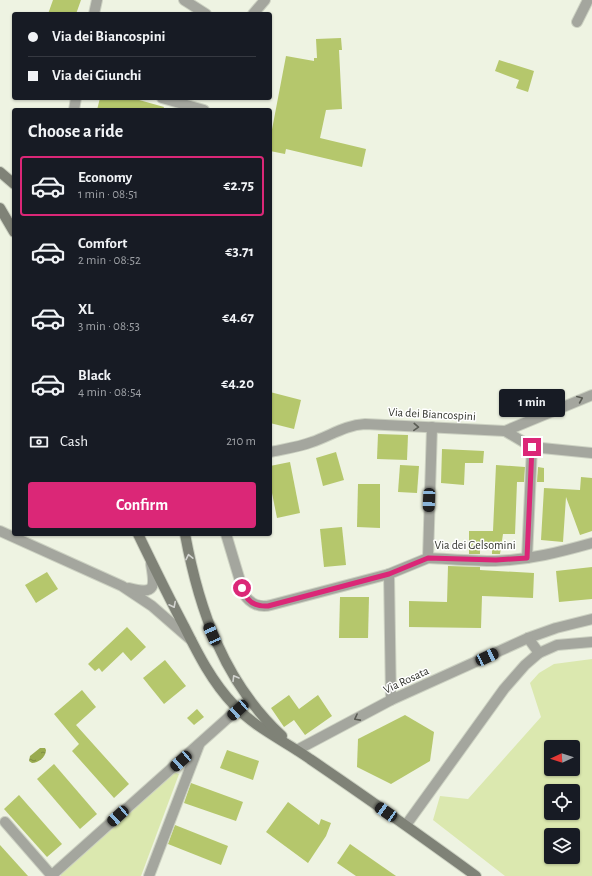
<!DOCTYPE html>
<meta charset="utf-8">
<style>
body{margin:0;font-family:"Alegreya Sans",sans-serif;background:#20242c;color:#f1f3f6;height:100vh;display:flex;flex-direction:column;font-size:15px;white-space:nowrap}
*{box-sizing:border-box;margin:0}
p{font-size:13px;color:#9ea1a6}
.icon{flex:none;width:22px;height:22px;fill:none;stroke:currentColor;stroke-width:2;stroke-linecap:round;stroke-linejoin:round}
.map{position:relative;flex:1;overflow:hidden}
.details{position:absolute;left:12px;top:108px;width:260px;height:428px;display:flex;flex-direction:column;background:#171b24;border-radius:4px;box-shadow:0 1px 3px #0004}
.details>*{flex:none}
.top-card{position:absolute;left:12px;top:12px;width:260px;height:88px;border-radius:4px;box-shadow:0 1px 3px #0004;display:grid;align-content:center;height:88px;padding:0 16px;background:#171b24}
.needle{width:26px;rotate:266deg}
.tools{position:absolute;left:544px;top:740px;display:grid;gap:8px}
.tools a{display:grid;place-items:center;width:36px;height:36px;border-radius:4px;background:#171b24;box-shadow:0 1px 3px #0004;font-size:20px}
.end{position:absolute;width:18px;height:18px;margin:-9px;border:5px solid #db2777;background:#fff;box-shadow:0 0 0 2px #fff}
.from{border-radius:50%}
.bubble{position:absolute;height:28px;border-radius:4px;background:#171b24;box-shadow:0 1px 3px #0004;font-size:13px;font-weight:700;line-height:28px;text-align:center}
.car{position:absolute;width:12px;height:24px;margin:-12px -6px;border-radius:5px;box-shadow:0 0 3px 1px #0007;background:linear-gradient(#222 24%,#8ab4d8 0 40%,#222 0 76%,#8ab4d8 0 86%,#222 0)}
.top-card b{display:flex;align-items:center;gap:14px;height:38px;font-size:15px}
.top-card b+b{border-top:1px solid #363941}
.top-card i{width:10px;height:10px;background:#f1f3f6}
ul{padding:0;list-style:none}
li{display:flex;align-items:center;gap:12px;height:60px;margin:0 8px 6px;padding:0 8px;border:2px solid transparent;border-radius:4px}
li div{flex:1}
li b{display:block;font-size:15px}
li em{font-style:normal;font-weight:700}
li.on{border-color:#db2777}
li>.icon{width:36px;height:36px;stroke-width:1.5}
h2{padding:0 16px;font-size:18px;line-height:48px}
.pay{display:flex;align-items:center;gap:10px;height:44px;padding:0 16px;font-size:15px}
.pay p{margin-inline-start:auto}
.primary-button{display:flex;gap:8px;margin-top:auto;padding:8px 16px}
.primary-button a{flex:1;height:46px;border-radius:4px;background:#db2777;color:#fff;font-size:16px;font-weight:700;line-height:46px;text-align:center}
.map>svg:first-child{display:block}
.grass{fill:#dbe8af;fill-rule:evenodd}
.water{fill:url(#water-ripples)}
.building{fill:#b5c76c}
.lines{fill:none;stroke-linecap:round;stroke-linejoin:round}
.minor-casing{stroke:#ccd1c2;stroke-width:12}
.secondary-casing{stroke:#ccd1c2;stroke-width:12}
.minor{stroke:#a4a69e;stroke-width:10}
.secondary{stroke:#7f8277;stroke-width:10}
.oneway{stroke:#5b5d55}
.oneway2{stroke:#d2d3cf}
.route{stroke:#db2777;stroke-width:5}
.labels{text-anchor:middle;stroke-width:3;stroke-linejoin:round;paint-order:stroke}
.street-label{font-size:12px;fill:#33352e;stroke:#fff}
</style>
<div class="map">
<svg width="592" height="876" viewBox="0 0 592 876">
<defs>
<pattern id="water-ripples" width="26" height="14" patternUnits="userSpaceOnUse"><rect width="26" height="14" fill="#99ab4f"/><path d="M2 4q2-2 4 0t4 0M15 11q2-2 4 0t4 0" fill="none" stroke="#7d8c42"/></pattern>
</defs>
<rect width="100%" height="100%" fill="#eef3e2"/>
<g class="grass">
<path d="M592 659V876H505L433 820 440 796 468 799 541 717 530 683 539 673 554 664ZM551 747H573V769H551ZM551 791H573V813H551ZM551 835H573V857H551Z"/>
<polygon points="173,772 179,774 141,876 61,876 61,870"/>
</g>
<path class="water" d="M40 748H45L46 750C46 757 38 763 32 763L29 761 30 756Z"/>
<g class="building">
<polygon points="53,0 81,0 76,14 48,14"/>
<polygon points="341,38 342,50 339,50 342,109 326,110 320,138 366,149 362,167 286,149 285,154 270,151 270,140 286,56 314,61 314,58 317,58 316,39"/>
<polygon points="499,60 534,71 528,92 516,88 519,80 495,71"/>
<polygon points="100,98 132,98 164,107 163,110 97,110"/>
<polygon points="270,392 301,400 294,429 270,423"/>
<polygon points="378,434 408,435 407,460 377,459"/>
<polygon points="442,449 484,451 483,463 465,463 464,485 441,483"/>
<polygon points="336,452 344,480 323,486 316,458"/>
<polygon points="290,462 300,513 277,518 270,483 270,466"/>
<polygon points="400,465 419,466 417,493 398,492"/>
<polygon points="496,465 525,467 524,482 517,482 515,534 503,534 500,554 492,554 492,549 480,548 480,554 469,554 469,531 493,531"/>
<polygon points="538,467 544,468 544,482 537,482"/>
<polygon points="581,477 592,478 592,531 580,535 566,497 563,542 541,540 544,488 580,490"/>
<polygon points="358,484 380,484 380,528 357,527"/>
<polygon points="342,527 346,565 324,567 320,529"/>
<polygon points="448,566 480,567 480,570 534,573 533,598 482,596 481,628 409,627 409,601 447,602"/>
<polygon points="592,567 592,599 559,602 556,571"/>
<polygon points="47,572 58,589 36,603 25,585"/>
<polygon points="340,597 369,597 368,638 339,638"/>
<polygon points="127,627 146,647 131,661 123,652 102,672 99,668 95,671 88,664"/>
<polygon points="165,660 186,686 164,704 143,678"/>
<polygon points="82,690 96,707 76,725 129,784 114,798 72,751 79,744 54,714"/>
<polygon points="289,695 299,709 318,695 332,716 305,735 294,720 284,727 271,708"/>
<polygon points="197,709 204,717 194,725 187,718"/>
<polygon points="405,715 434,732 430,761 391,784 357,767 358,739"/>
<polygon points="227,750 259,761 253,780 220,768"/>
<polygon points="54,764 97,814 80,829 37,779"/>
<polygon points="191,783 243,802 236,821 184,803"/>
<polygon points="19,795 62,844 47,857 4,809"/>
<polygon points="288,802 319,825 321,819 331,823 326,836 308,863 266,832"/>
<polygon points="175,825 228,846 221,865 168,844"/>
<polygon points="350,844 396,876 356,876 337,863"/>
<polygon points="0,845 28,876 0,876"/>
</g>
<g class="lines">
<g class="minor-casing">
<g id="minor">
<polyline points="184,0 206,14"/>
<polyline points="94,14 97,0"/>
<polyline points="253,14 265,0"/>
<polyline points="577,22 588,0"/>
<polyline points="162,98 204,110"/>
<polyline points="74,110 76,98"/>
<polyline points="505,431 592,395"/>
<path d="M270 452C284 449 299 447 312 442 330 436 345 425 365 424L505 431 532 447 592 453"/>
<polyline points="0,531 122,586 152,606 191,640"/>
<path d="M226 534 244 594C250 604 260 608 271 605L389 574"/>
<path d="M428 558C450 559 473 561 495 561 529 560 560 552 592 543"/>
<polyline points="527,558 532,447"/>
<path d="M129 588C156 595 155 587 151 564"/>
<polyline points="539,653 528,638 556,628 592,619"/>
<polyline points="391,700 389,574 428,558 432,427"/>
<polyline points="297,750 391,700 528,638"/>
<polyline points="5,822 52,876"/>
<polyline points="406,825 504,689 525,665 539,653 557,645 592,642"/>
<polyline points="51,876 238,709"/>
<polyline points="149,876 199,745"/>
</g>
</g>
<g class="secondary-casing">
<g id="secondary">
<polyline points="0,172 14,184"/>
<polyline points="0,208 14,232"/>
<path d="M138 534C153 565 168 596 184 626 198 654 212 682 234 705 255 728 285 741 310 759 366 797 421 836 476 876"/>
<path d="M185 534C199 610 224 682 282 736"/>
</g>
</g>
<use href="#minor" class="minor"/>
<use href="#secondary" class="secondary"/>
</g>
<defs><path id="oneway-chevron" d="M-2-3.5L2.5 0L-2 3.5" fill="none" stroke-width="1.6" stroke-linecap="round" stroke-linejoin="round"/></defs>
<g class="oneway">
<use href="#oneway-chevron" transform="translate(580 399) rotate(-23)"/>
<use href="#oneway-chevron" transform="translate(416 427) rotate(3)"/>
<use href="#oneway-chevron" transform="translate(357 718) rotate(152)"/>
</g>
<g class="oneway2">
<use href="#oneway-chevron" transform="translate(189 557) rotate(-102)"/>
<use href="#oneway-chevron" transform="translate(173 605) rotate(63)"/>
<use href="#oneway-chevron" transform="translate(235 678) rotate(-121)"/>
</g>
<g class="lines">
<path class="route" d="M242 588C246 601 254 607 268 606L389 574 428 558 496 560 527 558 532 447"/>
</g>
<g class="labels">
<g class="street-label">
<text transform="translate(432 414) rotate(3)" y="4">Via dei Biancospini</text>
<text x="475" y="549">Via dei Gelsomini</text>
<text transform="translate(406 680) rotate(-25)" y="4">Via Rosata</text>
</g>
</g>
</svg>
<div class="tools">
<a><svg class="needle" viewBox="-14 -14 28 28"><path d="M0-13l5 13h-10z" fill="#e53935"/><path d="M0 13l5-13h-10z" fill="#9ea1a6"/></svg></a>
<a><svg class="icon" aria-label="locate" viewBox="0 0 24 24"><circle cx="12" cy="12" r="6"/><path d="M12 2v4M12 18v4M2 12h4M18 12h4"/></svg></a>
<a><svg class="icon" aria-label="layers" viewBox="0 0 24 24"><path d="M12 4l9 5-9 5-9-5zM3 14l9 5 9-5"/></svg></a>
</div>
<i class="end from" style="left:242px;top:588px"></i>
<i class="end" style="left:532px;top:447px"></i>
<div class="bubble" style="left:499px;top:389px;width:66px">1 min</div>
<i class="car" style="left:429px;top:500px;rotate:182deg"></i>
<i class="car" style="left:212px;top:634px;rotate:336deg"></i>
<i class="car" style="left:487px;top:657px;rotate:65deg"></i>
<i class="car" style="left:238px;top:710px;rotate:228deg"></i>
<i class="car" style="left:181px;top:761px;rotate:228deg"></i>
<i class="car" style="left:386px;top:812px;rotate:305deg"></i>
<i class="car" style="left:118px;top:816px;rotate:228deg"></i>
<div class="top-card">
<b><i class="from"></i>Via dei Biancospini</b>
<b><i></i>Via dei Giunchi</b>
</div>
<section class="details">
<h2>Choose a ride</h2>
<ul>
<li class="on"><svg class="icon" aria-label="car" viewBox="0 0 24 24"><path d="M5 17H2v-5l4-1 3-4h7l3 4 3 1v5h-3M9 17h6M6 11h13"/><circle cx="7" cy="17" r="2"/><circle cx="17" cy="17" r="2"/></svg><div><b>Economy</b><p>1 min · 08:51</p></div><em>€2.75</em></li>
<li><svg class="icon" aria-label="car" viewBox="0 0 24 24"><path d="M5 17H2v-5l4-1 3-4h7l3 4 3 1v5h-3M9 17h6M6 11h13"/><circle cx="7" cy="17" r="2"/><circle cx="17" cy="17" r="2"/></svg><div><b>Comfort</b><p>2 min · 08:52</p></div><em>€3.71</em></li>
<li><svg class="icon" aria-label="car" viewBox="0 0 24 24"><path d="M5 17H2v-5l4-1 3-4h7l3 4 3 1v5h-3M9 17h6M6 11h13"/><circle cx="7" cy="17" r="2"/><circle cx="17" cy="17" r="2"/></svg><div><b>XL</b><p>3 min · 08:53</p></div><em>€4.67</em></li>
<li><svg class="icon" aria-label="car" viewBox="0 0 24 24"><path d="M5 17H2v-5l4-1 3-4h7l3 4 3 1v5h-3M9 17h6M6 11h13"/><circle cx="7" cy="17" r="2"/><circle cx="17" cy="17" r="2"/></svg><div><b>Black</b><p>4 min · 08:54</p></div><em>€4.20</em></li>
</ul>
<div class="pay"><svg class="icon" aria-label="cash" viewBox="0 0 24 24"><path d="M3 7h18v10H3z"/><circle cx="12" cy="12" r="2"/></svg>Cash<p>210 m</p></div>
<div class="primary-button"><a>Confirm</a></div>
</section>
</div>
